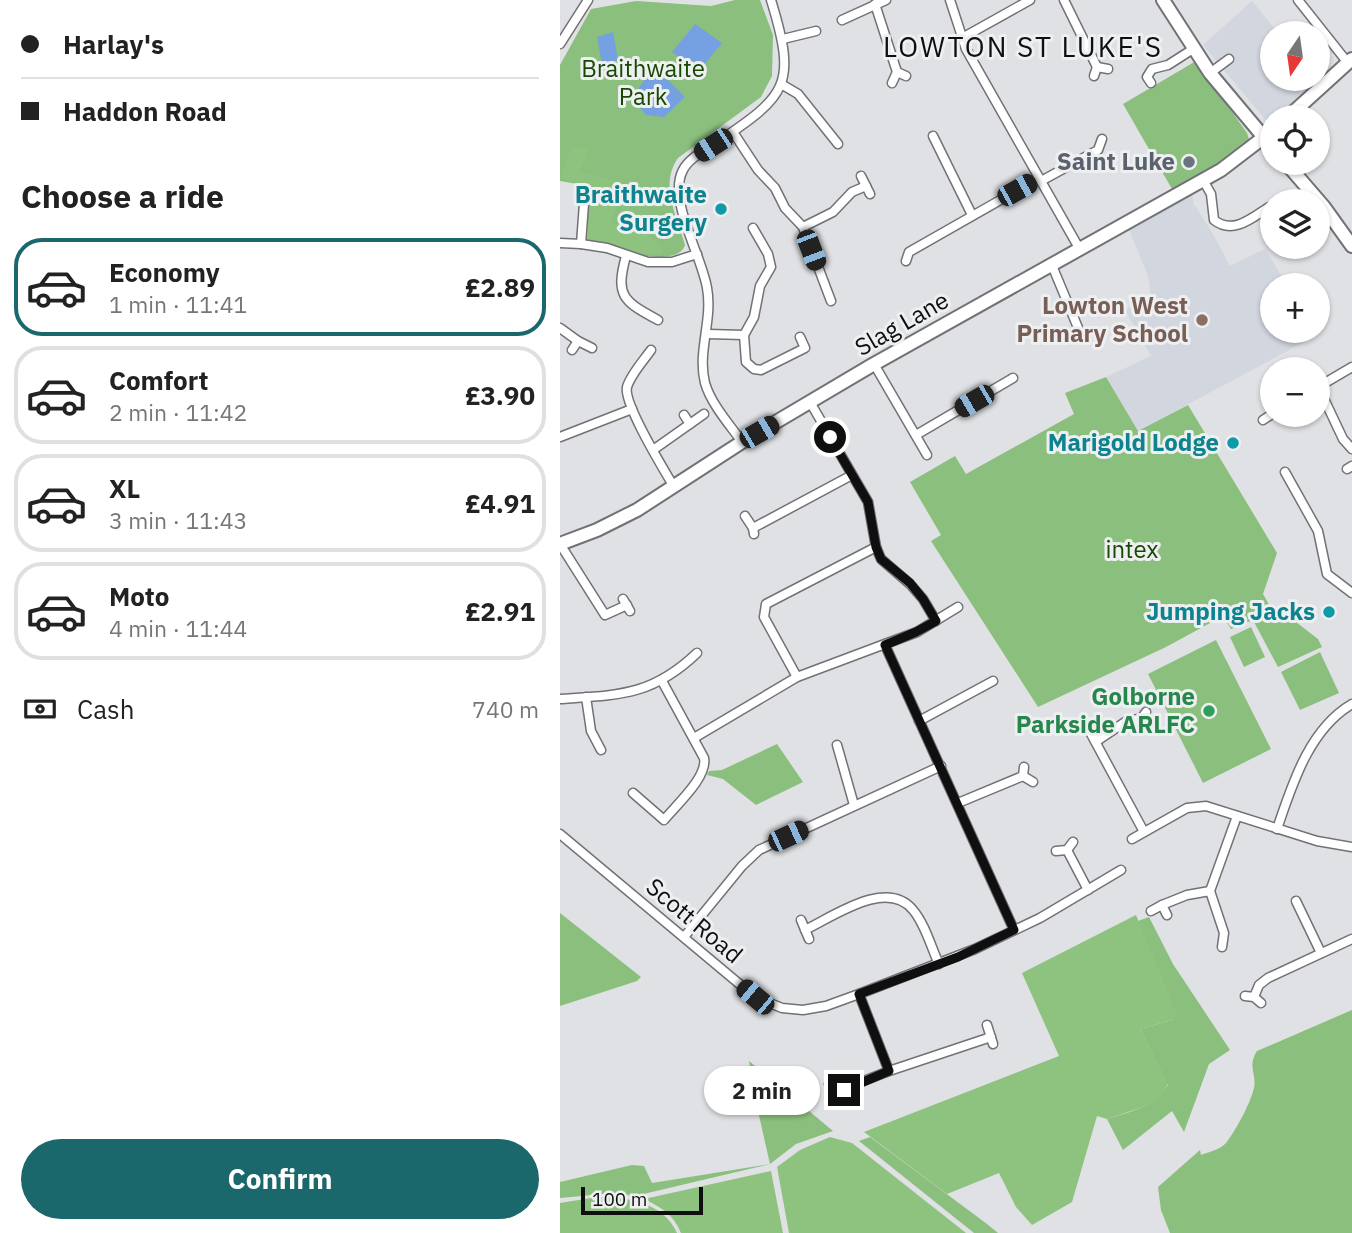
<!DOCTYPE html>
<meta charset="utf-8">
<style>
body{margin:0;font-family:"IBM Plex Sans",sans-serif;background:#f2f2f2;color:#222;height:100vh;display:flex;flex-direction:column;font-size:26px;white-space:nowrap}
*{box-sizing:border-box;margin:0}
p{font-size:23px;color:#767676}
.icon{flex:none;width:38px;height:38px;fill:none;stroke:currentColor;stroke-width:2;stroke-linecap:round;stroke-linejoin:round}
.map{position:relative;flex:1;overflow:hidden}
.sheet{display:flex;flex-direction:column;background:#fff;width:560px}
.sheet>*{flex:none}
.guide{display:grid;align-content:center;height:154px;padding:0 21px;background:#fff}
.needle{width:46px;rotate:193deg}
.tools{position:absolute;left:700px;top:21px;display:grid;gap:14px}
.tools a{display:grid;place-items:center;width:70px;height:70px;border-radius:50%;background:#fff;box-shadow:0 2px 5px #0004;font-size:35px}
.scale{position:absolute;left:21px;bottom:18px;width:122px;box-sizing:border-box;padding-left:7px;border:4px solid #0f0f10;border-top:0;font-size:19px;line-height:24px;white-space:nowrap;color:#0f0f10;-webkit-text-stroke:5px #edeff1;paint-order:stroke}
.end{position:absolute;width:32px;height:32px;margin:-16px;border:9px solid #0f0f10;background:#fff;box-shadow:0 0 0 4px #fff}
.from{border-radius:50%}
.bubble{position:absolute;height:49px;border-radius:24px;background:#fff;box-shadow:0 2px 5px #0004;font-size:23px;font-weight:800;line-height:49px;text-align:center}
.car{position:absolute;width:21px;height:42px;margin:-21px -10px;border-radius:9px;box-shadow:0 0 5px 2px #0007;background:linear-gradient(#222 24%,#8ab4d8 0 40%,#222 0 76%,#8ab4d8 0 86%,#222 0)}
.guide b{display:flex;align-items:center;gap:24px;height:66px;font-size:26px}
.guide b+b{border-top:2px solid #e0e0e0}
.guide i{width:18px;height:18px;background:#222}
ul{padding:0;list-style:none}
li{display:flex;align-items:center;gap:21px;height:98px;margin:0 14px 10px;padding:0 7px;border:4px solid #e0e0e0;border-radius:28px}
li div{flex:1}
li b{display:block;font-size:26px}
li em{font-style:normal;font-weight:800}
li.active{border-color:#1a676c}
li>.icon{width:63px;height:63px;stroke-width:1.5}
h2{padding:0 21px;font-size:32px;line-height:84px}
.pay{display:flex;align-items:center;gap:18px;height:77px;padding:0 21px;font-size:26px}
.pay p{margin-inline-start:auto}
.primary-button{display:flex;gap:14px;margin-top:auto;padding:14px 21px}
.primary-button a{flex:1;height:80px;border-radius:42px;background:#1a676c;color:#fff;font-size:28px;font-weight:800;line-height:80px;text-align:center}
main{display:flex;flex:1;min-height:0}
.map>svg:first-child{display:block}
.built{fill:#d1d6df}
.green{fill:#8bbf7d}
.forest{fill:#8dc27f}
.water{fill:#75a0e2}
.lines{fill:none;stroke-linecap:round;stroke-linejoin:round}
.street-casing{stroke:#717275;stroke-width:11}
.secondary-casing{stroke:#717275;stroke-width:16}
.street{stroke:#fff;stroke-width:8}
.secondary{stroke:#fff;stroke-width:12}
.route{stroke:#0f0f10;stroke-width:9}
.worship-dot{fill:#6b7280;stroke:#edeff1;stroke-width:2.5}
.culture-dot{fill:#0f9aa8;stroke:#edeff1;stroke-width:2.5}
.education-dot{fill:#8d6e63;stroke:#edeff1;stroke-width:2.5}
.leisure-dot{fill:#2e9e5b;stroke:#edeff1;stroke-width:2.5}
.labels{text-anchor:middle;stroke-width:6;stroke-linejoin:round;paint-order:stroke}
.park-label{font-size:24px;fill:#164901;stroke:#edeff1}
.worship-label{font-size:24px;font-weight:bold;fill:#5b616d;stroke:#edeff1;text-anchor:end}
.culture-label{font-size:24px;font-weight:bold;fill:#0d838f;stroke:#edeff1;text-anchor:end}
.education-label{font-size:24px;font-weight:bold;fill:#785e54;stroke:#edeff1;text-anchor:end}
.street-label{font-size:24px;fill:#0f0f10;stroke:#edeff1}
.leisure-label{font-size:24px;font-weight:bold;fill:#27864d;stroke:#edeff1;text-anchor:end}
.quarter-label{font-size:28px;letter-spacing:2px;fill:#0f0f10;stroke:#edeff1}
</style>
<main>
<section class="sheet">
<div class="guide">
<b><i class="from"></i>Harlay's</b>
<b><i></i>Haddon Road</b>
</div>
<h2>Choose a ride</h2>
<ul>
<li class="active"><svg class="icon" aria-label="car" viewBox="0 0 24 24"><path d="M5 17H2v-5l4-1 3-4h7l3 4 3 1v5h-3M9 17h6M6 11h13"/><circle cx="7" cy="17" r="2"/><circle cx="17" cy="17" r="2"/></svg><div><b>Economy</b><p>1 min · 11:41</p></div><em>£2.89</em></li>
<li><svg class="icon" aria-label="car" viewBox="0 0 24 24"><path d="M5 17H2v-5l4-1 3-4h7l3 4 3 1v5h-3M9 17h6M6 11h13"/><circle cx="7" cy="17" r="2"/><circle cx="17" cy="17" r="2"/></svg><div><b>Comfort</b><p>2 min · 11:42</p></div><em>£3.90</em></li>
<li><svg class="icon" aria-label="car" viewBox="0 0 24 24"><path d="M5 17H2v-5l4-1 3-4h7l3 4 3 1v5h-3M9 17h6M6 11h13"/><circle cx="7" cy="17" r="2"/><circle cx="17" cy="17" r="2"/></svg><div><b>XL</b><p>3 min · 11:43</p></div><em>£4.91</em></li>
<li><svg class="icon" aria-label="car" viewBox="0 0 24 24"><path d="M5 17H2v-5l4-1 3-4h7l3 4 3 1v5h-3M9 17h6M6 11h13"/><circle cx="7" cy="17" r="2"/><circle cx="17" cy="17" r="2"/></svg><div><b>Moto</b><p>4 min · 11:44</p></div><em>£2.91</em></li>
</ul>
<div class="pay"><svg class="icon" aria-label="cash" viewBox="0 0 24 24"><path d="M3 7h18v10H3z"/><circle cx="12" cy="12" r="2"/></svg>Cash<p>740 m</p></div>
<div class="primary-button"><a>Confirm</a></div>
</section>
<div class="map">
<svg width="792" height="1233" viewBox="0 0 792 1233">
<rect width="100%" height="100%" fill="#e0e1e4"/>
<g class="built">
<polygon points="692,1 718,33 712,33 712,79 759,78 716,117 712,117 709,124 643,45"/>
<polygon points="632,192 634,206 636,207 653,234 670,266 705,249 727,285 712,285 712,331 755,331 757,335 578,431 546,377 591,356 565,310 591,295 588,276 568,227"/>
</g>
<g class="green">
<path d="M175 0H200L213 35 212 76 201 97 118 158C99 185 117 216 125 245 117 271 46 247 27 242L29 186 0 181V65L31 9 76 1 151 6Z"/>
<polygon points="636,61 687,133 690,142 660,167 612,189 563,104"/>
<polygon points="546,377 578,431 628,405 717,553 703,594 711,608 715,606 758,639 762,647 718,667 693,620 671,629 663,616 606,647 478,707 371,541 381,535 350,482 395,456 406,474 514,414 505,393"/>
<polygon points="691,627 705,657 684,667 670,637"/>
<polygon points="656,640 711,749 643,783 588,674"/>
<polygon points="760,652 779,693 740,710 721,672"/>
<polygon points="217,744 243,782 196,805 163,779 147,775 149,771 162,770"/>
<polygon points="0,913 81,977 77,981 0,1006"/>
<path d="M589 917 613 964 670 1050 649 1064 624 1132 612 1111 563 1150 547 1119C572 1111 592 1108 608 1085L580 1029 612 1020 616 1014 578 921Z"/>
<path d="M792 1010V1233H610L601 1210 598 1187 640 1150 641 1155C649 1152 661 1149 666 1143 675 1132 691 1102 694 1088 697 1074 687 1067 697 1051Z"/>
<polygon points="189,1061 273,1131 236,1144 210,1164 75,1196 53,1193 0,1198 0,1182 72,1165 84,1166 92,1183 210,1164 195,1098"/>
<polygon points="310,1137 427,1224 438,1233 414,1233 299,1141"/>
</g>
<g class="forest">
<polygon points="12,146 29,150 19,172 57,181 56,209 50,223 80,226 103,248 103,254 78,254 58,246 28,240 29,185 0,179"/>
<polygon points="576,915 617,1014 612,1020 580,1029 608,1084 599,1099 580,1108 547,1119 537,1116 512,1202 472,1225 456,1207 439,1173 387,1194 304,1132 499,1056 462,973"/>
<polygon points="270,1137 292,1143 406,1233 229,1233 217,1167 240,1150"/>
<path d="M211 1171 223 1233H121C114 1215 101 1207 84 1199Z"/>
<path d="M37 1197C67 1197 103 1202 117 1233H0V1203Z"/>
</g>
<g class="water">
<polygon points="135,24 162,43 139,71 112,52"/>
<polygon points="53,32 58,60 42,64 37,37"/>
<polygon points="94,66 125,97 104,117 86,115 72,98"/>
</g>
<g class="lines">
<g class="street-casing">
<g id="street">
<polyline points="390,0 406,49 519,248"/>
<polyline points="504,0 537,67"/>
<polyline points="738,0 788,63"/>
<polyline points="315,4 337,72"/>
<polyline points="282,20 326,0"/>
<polyline points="402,38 470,0"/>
<polyline points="223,39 256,31"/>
<polyline points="0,44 28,0"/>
<polyline points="650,73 669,59"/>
<polyline points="534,76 537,67 548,69"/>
<polyline points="332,83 337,72 346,76"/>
<polyline points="591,83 587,77 592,69 608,65 633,49"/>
<polyline points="221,84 238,94 278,144"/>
<polyline points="173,132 198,170 215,188 225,208 243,227 271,301"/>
<polyline points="373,136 412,215"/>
<polyline points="301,176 310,194"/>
<path d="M643 180 651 194 654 220C673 235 692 218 709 207"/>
<polyline points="481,181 538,150 542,139"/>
<polyline points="243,227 273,212 292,192 306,186"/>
<polyline points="0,243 21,244 47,248 88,262 112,262 137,254"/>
<polyline points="21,244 25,190"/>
<path d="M66 256C55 296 63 301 98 320"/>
<polyline points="346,261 349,252 479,178"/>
<polyline points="491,263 521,335"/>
<polyline points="0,328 18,341"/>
<polyline points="148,334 184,335 194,317 200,286 211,267 208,254 193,228"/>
<polyline points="184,335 186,362 194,369 201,370 245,348 240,337"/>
<polyline points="12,350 18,341 32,348"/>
<path d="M91 350C84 360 71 374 67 387 63 403 104 470 114 487"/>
<polyline points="314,364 367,455"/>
<polyline points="758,386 783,439 792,449"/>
<polyline points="758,387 792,367"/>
<polyline points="250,402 308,502 316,547 321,559 350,584 363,599 376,621"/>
<polyline points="124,415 130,424"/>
<polyline points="703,420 712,414"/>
<polyline points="356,435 453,378"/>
<polyline points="0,437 72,409"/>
<path d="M182 442C170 425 151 404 145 383 137 352 153 320 147 288 142 256 107 199 123 170 129 158 144 151 156 143 228 95 237 85 211 0"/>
<polyline points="93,450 144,414"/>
<polyline points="787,469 792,466"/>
<polyline points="725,472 758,531 767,574 792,593"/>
<polyline points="185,516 193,528 194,534"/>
<polyline points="193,528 292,475"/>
<polyline points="0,544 45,615 67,605"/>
<polyline points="63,599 70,611"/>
<polyline points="325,645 454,930"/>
<polyline points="237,677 204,617 206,604 316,547"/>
<polyline points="26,697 31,731 41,750"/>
<path d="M0 699C59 695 92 696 137 653"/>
<polyline points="359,721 433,681"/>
<polyline points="584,724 581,719 586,712"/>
<polyline points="530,732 584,832"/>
<polyline points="134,738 237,677 357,632 398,607"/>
<polyline points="537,741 568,720 581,719"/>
<polyline points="277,745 294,805"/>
<polyline points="464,767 463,776 473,782"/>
<path d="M73 793 104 820C116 805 148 777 144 758L102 681"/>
<polyline points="398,803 463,776"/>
<path d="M717 829C732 785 749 729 792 704"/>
<polyline points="0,834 195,997 222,1008 243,1010 266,1006 299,994 415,949 480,918 561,870"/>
<polyline points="572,839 627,808 646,806 757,841 792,847"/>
<polyline points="507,850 528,890"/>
<polyline points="496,851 507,850 513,842"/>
<polyline points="650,891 677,816"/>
<polyline points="736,901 761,953"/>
<polyline points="602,905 627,895 650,891 664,933 662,947"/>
<polyline points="591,911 602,905 607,915"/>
<polyline points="241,920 249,939"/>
<path d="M245 930C274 916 327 878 353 910 365 924 371 947 379 964"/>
<polyline points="124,937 182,866 199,850 381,766"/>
<polyline points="299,994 329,1071"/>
<polyline points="685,996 694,997 701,1003"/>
<polyline points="694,997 699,985 708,978 792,939"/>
<polyline points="427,1025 433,1044"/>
<polyline points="269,1084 289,1099"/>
<polyline points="281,1093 291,1086 329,1071 431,1037"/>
</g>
</g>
<g class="secondary-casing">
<g id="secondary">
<polyline points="603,0 650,73 712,147"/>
<polyline points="728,117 792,59"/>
<polyline points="726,163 764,207 792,246"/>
<polyline points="0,544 37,530 77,510 182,442 314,364 661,170 712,131"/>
</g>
</g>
<use href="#street" class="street"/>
<use href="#secondary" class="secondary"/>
</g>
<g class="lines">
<polyline class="route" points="270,437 308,502 316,547 321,559 350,583 363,599 376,621 356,632 325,645 454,930 398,957 299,994 329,1071 284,1090"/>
</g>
<circle class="worship-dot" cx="629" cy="162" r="7"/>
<g class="culture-dot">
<circle cx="161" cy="209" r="7"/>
<circle cx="673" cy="443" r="7"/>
<circle cx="769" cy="612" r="7"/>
</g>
<circle class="education-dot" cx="642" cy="320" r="7"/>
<circle class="leisure-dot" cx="649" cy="711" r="7"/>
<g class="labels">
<g class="park-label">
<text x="83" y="77">Braithwaite<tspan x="83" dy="28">Park</tspan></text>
<text x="572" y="558">intex</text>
</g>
<g class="worship-label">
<text x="615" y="170">Saint Luke</text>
</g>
<g class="culture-label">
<text x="147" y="203">Braithwaite<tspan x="147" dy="28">Surgery</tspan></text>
<text x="659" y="451">Marigold Lodge</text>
<text x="755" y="620">Jumping Jacks</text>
</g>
<g class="education-label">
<text x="628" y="314">Lowton West<tspan x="628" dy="28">Primary School</tspan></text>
</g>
<g class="street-label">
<text transform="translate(342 324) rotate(-30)" y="8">Slag Lane</text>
<text transform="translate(134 921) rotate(40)" y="8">Scott Road</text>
</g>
<g class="leisure-label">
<text x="635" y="705">Golborne<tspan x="635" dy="28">Parkside ARLFC</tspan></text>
</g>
<g class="quarter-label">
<text x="463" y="57">LOWTON ST LUKE'S</text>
</g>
</g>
</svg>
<div class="tools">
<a><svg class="needle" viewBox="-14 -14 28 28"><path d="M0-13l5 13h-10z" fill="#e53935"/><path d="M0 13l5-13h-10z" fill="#767676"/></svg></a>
<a><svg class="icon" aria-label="locate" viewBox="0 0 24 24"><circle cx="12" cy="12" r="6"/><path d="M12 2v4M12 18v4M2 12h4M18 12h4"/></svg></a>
<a><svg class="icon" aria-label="layers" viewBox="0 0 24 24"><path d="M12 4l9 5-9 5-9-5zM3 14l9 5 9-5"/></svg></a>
<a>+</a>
<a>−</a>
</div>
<div class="scale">100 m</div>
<i class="end from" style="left:270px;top:437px"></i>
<i class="end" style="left:284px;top:1090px"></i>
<div class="bubble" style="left:144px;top:1066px;width:116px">2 min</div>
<i class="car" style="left:153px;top:145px;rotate:237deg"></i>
<i class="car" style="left:457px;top:190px;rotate:61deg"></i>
<i class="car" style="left:251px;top:250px;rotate:159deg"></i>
<i class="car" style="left:414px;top:401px;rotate:240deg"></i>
<i class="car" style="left:199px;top:432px;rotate:60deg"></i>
<i class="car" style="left:228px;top:836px;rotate:65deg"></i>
<i class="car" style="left:195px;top:997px;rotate:310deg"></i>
</div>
</main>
